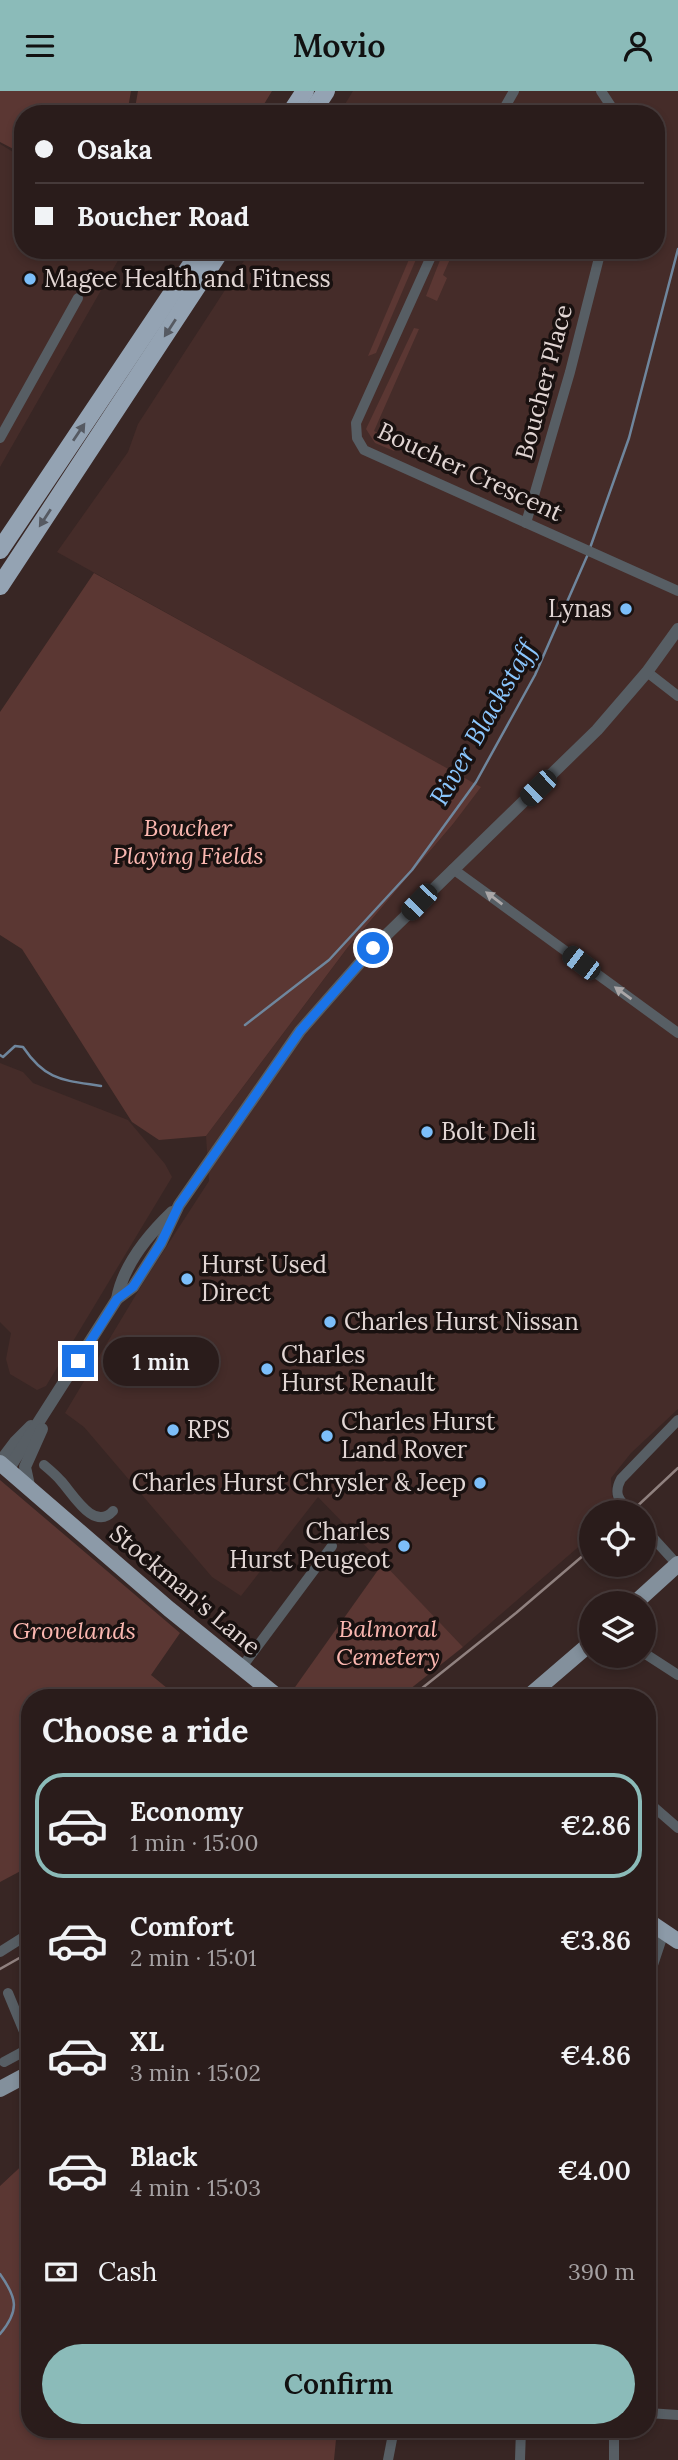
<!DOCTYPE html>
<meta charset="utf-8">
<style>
body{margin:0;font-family:Lora,serif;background:#362928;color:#f1f3f6;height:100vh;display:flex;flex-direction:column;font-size:26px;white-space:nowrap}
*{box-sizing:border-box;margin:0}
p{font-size:23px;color:#a5a1a3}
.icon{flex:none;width:38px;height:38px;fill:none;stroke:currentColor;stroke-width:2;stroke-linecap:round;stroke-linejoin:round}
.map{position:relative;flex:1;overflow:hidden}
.side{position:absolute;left:21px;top:1598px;width:635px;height:749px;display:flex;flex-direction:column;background:#2a1c1b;border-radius:28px;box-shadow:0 4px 10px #0003,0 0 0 2px #463a3a}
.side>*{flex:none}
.hud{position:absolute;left:14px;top:14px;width:651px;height:154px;border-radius:28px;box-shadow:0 4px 10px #0003,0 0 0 2px #463a3a;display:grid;align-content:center;height:154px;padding:0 21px;background:#2a1c1b}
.tools{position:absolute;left:579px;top:1409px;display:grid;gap:14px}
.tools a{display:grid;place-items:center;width:77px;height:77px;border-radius:50%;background:#2a1c1b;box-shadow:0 4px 10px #0003,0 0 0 2px #463a3a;font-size:35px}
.end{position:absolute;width:32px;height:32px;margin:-16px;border:9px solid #1a73e8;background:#fff;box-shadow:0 0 0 4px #fff}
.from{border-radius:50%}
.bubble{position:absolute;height:49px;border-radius:24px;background:#2a1c1b;box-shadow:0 4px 10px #0003,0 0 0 2px #463a3a;font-size:23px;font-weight:600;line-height:49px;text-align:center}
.car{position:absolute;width:21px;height:42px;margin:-21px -10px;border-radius:9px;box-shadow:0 0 5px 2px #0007;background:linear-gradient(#222 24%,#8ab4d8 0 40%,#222 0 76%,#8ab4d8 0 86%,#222 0)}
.hud b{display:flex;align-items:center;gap:24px;height:66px;font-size:26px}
.hud b+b{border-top:2px solid #463a3a}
.hud i{width:18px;height:18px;background:#f1f3f6}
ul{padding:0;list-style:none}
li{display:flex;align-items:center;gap:21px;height:105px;margin:0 14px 10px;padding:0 7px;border:4px solid transparent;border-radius:28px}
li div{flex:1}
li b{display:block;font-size:26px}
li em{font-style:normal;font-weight:600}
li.on{border-color:#8bbbb9}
li>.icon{width:63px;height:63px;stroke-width:1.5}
h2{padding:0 21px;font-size:32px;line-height:84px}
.pay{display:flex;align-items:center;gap:18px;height:77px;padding:0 21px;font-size:26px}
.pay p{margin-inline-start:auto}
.button{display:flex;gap:14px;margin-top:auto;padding:14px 21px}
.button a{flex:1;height:80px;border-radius:42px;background:#8bbbb9;color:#111;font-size:28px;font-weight:600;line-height:80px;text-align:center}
header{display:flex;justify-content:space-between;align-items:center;height:91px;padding:0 21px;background:#8bbbb9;color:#111;font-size:32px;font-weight:600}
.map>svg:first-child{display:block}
.built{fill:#452c29}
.green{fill:#5b3733}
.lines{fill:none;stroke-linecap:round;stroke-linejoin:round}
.stream{stroke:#6f869d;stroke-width:2.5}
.minor{stroke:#575e64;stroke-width:10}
.tertiary{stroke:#575e64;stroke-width:12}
.primary{stroke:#83909c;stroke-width:16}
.trunk{stroke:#8c9aa8;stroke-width:16}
.motorway{stroke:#94a3b3;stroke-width:18}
.rail{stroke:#90817f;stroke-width:2.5}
.oneway{fill:#565a62}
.oneway2{fill:#aaa6a7}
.route{stroke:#1a73e8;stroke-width:9}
.poi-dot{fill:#7cbef9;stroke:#191110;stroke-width:2.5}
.labels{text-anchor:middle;stroke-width:7;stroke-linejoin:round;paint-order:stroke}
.poi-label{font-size:24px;fill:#e2d6d4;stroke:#191110;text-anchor:start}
.street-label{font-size:24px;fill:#e2d6d4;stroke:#191110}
.park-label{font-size:24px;font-style:italic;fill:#fbb7b0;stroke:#191110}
.water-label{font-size:26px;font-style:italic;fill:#8bc6fd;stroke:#191110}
</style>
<header><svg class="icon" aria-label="menu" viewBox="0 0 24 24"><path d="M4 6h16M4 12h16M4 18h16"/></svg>Movio<svg class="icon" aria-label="person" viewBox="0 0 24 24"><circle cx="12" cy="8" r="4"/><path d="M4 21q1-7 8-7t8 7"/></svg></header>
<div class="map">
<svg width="678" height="2369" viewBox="0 0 678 2369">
<rect width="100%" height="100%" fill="#382624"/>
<g class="built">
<polygon points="353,0 678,0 678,1318 631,1362 611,1387 612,1405 621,1420 592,1421 591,1445 463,1556 318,1406 241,1505 212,1486 84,1336 65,1322 146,1187 209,1090 206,1045 348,856 453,733 480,696 57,461 128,361 138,333 251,159 656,159 656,23 339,23"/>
<polygon points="0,53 23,67 23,159 124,159 0,376"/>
<polygon points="0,972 23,981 33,992 128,1029 165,1073 172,1086 46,1295 37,1299 10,1283 6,1268 11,1242 0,1231"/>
</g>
<g class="green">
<polygon points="0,0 131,0 127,23 23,23 23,63 0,51"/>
<polygon points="138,0 272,0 258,23 134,23"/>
<polygon points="413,159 420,159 376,262 368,265"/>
<polygon points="444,159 454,159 443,184 447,187 437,210 426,205"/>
<polygon points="414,237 419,238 374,340 398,353 394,360 375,352 366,338"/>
<polygon points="94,482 481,696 453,733 348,856 206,1045 159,1049 132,1031 22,858 0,844 0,621"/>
<polygon points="0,1389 180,1542 151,1584 178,1606 30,1606 30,1775 0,1791"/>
<polygon points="383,1472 463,1556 400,1606 303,1606 293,1599"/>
<polygon points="30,2067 30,2338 337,2338 334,2369 0,2369 0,2095"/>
</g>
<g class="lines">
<g class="stream">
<polyline points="590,457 629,347 678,158"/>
<polyline points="245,934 329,869 412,779 476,691 535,584 588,463"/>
<path d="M0 964 3 966 15 955 23 956C46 990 63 989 101 995"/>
<path d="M0 2183C17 2207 20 2219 0 2243"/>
</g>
<g class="minor">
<polyline points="601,0 616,23"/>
<polyline points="501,23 514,0"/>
<polyline points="434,159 356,332 357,347 364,359 678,500"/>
<polyline points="0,347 78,207"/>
<polyline points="526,432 570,281 601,159"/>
<polyline points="647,581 678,605"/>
<polyline points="453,778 678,942"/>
<path d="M44 1374C50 1379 56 1384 61 1390 73 1403 94 1441 113 1420"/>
<path d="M630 1421C619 1409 613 1403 621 1388L678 1329"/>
<polyline points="644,1437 677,1473"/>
<polyline points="644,1562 678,1584"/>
<polyline points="242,1576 332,1455"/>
<polyline points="648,1711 678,1737"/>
<polyline points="0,1861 30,1842"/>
<polyline points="648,1889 664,1841"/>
<polyline points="8,1902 30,1955"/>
<polyline points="4,1971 30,1957"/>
<polyline points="648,2322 678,2324"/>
<polyline points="388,2369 394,2338"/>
<polyline points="520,2369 521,2338"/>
<polyline points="614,2369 614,2338"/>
</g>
<g class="tertiary">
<polyline points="117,1208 133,1196 161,1152 179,1114 300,940 373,857 597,639 647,581 678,538"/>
<polyline points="0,1371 15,1351 31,1335"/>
<path d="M8 1379 117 1208C123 1174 147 1145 172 1121"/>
<polyline points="30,1399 25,1376 42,1338"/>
</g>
<g class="primary">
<polyline points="635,1512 678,1473"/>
<polyline points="528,1606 592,1551"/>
<polyline points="0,1998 30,1982"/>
</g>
<g class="trunk">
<polyline points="0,1372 169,1518 278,1606"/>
<polyline points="648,1830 678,1850"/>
</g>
<g class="motorway">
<polyline points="290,23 305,0"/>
<polyline points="311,23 326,0"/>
<polyline points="0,459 201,159"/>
<polyline points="0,495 221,159"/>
</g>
<g class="rail">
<polyline points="631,1421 678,1377"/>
<polyline points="411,1606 516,1522 592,1457"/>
<polyline points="0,1878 30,1861"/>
</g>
</g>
<defs><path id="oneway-solid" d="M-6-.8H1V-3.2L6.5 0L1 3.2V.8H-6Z" transform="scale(1.75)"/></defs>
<g class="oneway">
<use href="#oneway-solid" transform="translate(170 237) rotate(123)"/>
<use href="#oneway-solid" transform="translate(79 341) rotate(-56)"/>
<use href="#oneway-solid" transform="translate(45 427) rotate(123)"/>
</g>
<g class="oneway2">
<use href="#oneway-solid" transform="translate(494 807) rotate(-143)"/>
<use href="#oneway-solid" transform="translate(623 902) rotate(-144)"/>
</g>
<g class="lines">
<polyline class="route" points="78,1270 117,1208 133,1196 161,1152 179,1114 300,940 373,857"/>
</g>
<g class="poi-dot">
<circle cx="30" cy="188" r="7"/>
<circle cx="626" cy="518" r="7"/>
<circle cx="427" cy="1041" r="7"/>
<circle cx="187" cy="1188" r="7"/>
<circle cx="330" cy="1231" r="7"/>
<circle cx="267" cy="1278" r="7"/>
<circle cx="173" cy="1339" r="7"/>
<circle cx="327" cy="1345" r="7"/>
<circle cx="480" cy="1392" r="7"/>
<circle cx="404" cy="1455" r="7"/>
</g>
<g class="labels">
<g class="poi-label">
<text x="44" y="196">Magee Health and Fitness</text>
<text x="612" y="526" text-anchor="end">Lynas</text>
<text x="441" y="1049">Bolt Deli</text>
<text x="201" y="1182">Hurst Used<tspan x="201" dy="28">Direct</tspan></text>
<text x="344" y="1239">Charles Hurst Nissan</text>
<text x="281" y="1272">Charles<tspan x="281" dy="28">Hurst Renault</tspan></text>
<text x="341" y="1339">Charles Hurst<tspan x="341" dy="28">Land Rover</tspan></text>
<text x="187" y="1347">RPS</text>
<text x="466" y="1400" text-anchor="end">Charles Hurst Chrysler &amp; Jeep</text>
<text x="390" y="1449" text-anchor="end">Charles<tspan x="390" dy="28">Hurst Peugeot</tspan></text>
</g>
<g class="street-label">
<text transform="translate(544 291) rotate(-75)" y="8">Boucher Place</text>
<text transform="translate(470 381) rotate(25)" y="8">Boucher Crescent</text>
<text transform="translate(185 1499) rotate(40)" y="8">Stockman's Lane</text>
</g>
<g class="park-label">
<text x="188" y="745">Boucher<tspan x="188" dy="28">Playing Fields</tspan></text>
<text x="388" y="1546">Balmoral<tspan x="388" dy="28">Cemetery</tspan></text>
<text x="74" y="1548">Grovelands</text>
</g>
<g class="water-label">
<text transform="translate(483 632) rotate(-60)" y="9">River Blackstaff</text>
</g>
</g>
</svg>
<div class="tools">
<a><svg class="icon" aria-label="locate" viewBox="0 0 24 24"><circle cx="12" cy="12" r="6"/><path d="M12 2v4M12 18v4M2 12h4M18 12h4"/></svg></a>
<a><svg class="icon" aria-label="layers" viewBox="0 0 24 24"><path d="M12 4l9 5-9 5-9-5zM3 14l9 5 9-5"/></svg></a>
</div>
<i class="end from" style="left:373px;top:857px"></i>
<i class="end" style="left:78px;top:1270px"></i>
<div class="bubble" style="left:103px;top:1246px;width:116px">1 min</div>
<i class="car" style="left:538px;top:697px;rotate:226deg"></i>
<i class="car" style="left:419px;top:811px;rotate:224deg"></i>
<i class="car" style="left:581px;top:872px;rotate:307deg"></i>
<div class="hud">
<b><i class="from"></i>Osaka</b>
<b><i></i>Boucher Road</b>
</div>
<section class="side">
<h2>Choose a ride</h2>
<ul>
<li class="on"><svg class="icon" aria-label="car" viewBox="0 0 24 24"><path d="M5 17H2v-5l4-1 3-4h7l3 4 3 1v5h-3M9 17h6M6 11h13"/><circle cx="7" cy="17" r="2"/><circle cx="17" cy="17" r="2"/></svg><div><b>Economy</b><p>1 min · 15:00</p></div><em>€2.86</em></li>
<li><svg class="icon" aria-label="car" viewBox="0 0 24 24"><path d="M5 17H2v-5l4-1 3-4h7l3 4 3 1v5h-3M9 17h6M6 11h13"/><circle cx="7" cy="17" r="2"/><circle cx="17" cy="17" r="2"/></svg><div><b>Comfort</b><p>2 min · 15:01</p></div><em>€3.86</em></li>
<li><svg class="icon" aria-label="car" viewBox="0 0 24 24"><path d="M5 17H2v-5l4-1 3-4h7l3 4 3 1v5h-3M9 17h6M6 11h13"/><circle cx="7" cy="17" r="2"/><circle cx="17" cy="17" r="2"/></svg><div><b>XL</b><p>3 min · 15:02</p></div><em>€4.86</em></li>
<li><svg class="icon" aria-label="car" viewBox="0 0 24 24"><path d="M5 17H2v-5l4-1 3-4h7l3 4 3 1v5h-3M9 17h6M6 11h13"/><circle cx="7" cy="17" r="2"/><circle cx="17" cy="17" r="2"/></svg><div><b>Black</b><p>4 min · 15:03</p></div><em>€4.00</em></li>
</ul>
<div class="pay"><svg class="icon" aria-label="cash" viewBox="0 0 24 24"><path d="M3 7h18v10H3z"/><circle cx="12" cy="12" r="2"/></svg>Cash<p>390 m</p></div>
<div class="button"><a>Confirm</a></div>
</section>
</div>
